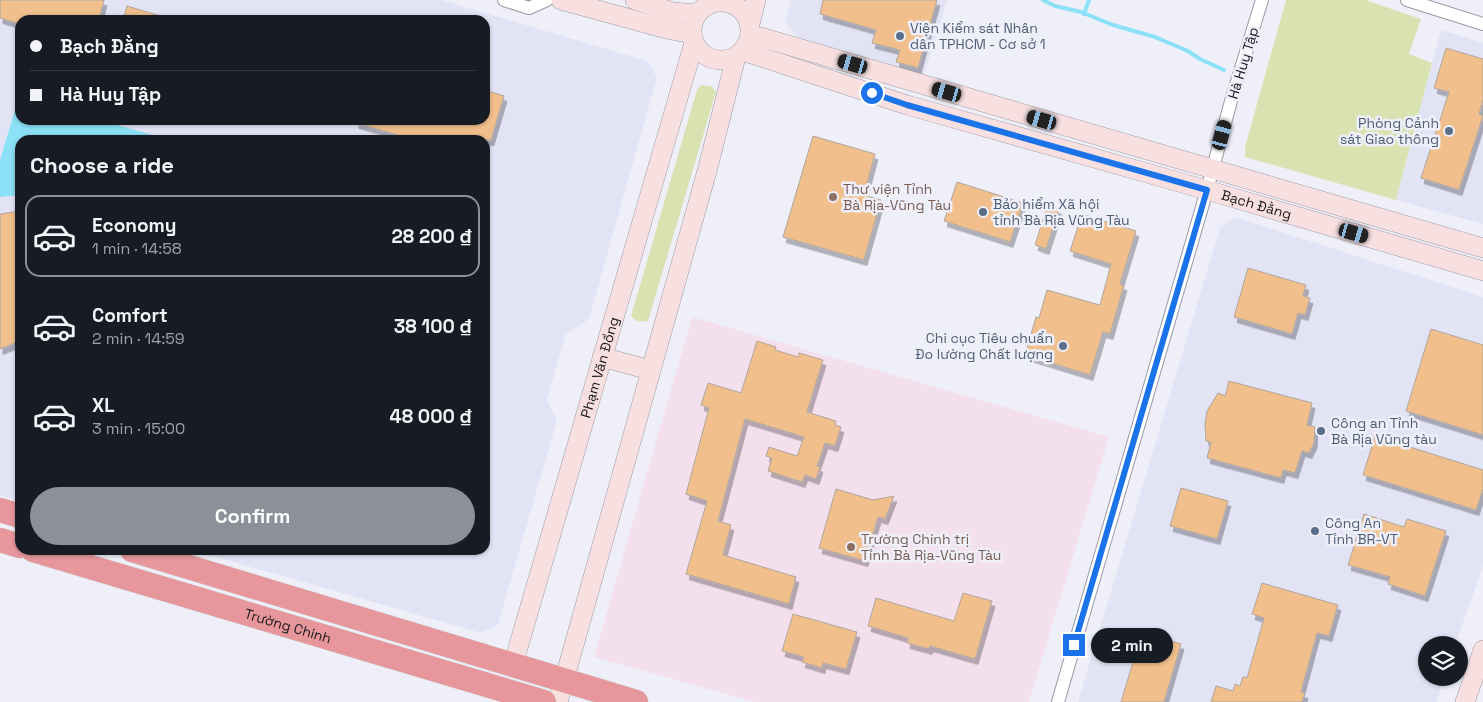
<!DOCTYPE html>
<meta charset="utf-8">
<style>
body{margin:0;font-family:"Space Grotesk",sans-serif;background:#20242c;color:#f1f3f6;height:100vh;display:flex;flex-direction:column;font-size:19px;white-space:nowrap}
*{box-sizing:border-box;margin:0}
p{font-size:16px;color:#9ea1a6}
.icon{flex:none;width:28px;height:28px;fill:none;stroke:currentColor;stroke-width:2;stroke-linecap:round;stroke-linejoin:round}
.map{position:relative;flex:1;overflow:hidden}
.side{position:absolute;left:15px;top:135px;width:475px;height:420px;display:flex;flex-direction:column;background:#171b24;border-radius:15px;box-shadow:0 1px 4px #0004}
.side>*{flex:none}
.banner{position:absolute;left:15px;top:15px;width:475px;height:110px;border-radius:15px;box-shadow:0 1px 4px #0004;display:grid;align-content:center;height:110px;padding:0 15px;background:#171b24}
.controls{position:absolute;left:1418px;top:636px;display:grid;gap:10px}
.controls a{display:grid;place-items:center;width:50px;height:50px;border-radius:50%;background:#171b24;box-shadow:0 1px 4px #0004;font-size:25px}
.end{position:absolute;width:22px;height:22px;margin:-11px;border:6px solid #1a73e8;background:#fff;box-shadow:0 0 0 2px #fff}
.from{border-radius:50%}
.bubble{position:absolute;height:35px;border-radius:18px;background:#171b24;box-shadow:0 1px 4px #0004;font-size:16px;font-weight:800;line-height:35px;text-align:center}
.car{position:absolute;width:15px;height:30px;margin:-15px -8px;border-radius:6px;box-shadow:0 0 4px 1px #0007;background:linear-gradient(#222 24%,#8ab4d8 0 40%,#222 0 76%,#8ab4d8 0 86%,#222 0)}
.banner b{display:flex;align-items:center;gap:18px;height:48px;font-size:19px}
.banner b+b{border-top:1px solid #363941}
.banner i{width:12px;height:12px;background:#f1f3f6}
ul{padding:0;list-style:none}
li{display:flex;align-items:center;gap:15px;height:82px;margin:0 10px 8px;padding:0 5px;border:2px solid transparent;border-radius:15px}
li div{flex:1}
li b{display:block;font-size:19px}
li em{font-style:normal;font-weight:800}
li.current{border-color:#8c9099}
li>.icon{width:45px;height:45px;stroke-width:1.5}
h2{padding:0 15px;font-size:22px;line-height:60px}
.primary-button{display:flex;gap:10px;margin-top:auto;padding:10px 15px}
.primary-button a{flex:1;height:58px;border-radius:30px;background:#8c9099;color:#fff;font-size:20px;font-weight:800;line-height:58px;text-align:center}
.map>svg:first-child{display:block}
.built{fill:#e3e3f6;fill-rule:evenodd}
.education{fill:#f4dfed}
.green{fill:#d9e2b1}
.water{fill:#8ce1f6}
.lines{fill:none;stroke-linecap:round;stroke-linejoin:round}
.stream{stroke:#8ce1f6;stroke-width:4}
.building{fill:#f0bf8c;stroke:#afa69e;filter:url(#shadow)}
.street-casing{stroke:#9a9aa5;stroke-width:14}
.secondary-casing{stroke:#9a9aa5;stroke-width:20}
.highway-casing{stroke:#d1d1d1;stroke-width:25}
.street{stroke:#fff;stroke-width:12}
.secondary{stroke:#f8e0e1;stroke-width:19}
.highway{stroke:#e7979b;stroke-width:24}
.route{stroke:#1a73e8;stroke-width:6}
.service-dot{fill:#5c6f8a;stroke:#efeffa;stroke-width:2}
.education-dot{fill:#8d6e63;stroke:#efeffa;stroke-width:2}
.labels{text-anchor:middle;stroke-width:5;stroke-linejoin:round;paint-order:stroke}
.service-label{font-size:14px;fill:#4e5e75;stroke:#efeffa;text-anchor:start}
.street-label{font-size:14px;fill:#17171b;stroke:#efeffa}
.education-label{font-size:14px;fill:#785e54;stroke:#efeffa;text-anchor:start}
</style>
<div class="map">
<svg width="1483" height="702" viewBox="0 0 1483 702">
<defs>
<filter id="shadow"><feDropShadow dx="3" dy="5.5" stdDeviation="0" flood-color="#0004"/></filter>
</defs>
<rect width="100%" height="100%" fill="#efeffa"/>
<g class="built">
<path d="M0 0H442L647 61 657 77 589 319 565 335 547 400 557 420 498 624 481 633 192 550H485V140H20V501L0 495ZM20 20H485V120H20Z"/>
<polygon points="791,0 947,0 924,75 797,37 785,23"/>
<polygon points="1441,30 1483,43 1483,224 1396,200"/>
<polygon points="1235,217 1483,297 1483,566 1455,645 1426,645 1426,678 1444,678 1436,702 1078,702 1220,228"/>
</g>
<polygon class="education" points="692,317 1109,437 1029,702 755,702 594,657"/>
<g class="green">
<polygon points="1286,0 1365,0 1421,19 1409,54 1432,63 1396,200 1245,157 1245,147"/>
<path d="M701 85 711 86 716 92 648 321C640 322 637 322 631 316L697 90Z"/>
</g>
<polygon class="water" points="19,97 20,120 100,120 170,140 20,140 20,195 0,197 0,160"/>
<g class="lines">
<g class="stream">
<polyline points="1043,0 1055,6 1081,12 1113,25 1155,37 1188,51 1200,59 1224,70"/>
<polyline points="1084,14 1089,0"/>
</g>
</g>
<g class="building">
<polygon points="0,0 104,0 99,20 20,20 20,24 0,18"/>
<polygon points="823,0 937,0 918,68 896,62 900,50 872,43 876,30 820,14"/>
<polygon points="127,6 164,17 164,20 123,20"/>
<polygon points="1446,48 1483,59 1483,100 1479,114 1483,116 1459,190 1421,178 1449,92 1434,88"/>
<polygon points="485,90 504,96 491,140 415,140 356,123 356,120 485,120"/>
<polygon points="813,136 875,154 864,195 881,200 864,260 783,237"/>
<polygon points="957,182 1023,203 1010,242 944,221"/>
<polygon points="1047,206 1059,209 1046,249 1035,245"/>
<polygon points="20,211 20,341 0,349 0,214"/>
<polygon points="1082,214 1136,231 1120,284 1124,285 1110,334 1103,332 1090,375 1025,355 1036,317 1039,318 1047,290 1100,305 1111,264 1070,251"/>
<polygon points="1248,268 1306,285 1303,296 1310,298 1305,315 1298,313 1292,334 1234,317"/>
<polygon points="1431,329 1483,345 1483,435 1406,411"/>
<polygon points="757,341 776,347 775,350 798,357 799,353 823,360 807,412 836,421 835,425 841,427 835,446 825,443 817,466 820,467 816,479 805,475 802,482 768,471 772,458 766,456 769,447 797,456 804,437 745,419 718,521 731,525 723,555 796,577 789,604 686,574 707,501 686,494 709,408 701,405 708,383 741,393"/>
<polygon points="1229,381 1312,403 1307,425 1315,427 1314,443 1309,453 1302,451 1295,473 1283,470 1281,478 1207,458 1211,442 1206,441 1205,424 1207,411 1218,393 1225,396"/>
<polygon points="1375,436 1483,470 1483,489 1476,510 1363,475"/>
<polygon points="1181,488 1228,501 1217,539 1170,526"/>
<polygon points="836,489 873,500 894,496 885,519 878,517 865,561 819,548"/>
<polygon points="1364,514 1404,527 1407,519 1446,531 1425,596 1388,584 1390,577 1348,565"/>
<polygon points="1262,583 1338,605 1329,636 1317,633 1301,692 1305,693 1302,702 1211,702 1216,686 1233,691 1235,684 1240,686 1243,677 1247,678 1264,618 1252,614"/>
<polygon points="963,593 992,601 975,659 930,646 929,649 907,643 908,638 868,626 876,598 954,621"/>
<polygon points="793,614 857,632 846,669 823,663 822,668 802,662 804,657 782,651"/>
<polygon points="1142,632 1181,644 1164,702 1121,702"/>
</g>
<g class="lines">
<g class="street-casing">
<g id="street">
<polyline points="504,0 529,8 547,0"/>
<polyline points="1407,0 1483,24"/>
<polyline points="1058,702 1207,190 1231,101 1262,0"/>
</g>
</g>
<g class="secondary-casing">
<g id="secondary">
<polyline points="561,0 667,29 692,34"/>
<polyline points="635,0 673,12 697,14"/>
<circle cx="721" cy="31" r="29"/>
<polyline points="750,24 756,0"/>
<polyline points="750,34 1483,248"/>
<path id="s1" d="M743 51 907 105 1207 190 1483 271"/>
<polyline points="602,357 650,370"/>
<path id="s2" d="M513 665 694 43"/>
<polyline points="558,702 707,171 736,57"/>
<polyline points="1465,702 1483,650"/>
</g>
</g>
<g class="highway-casing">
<g id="highway">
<polyline points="0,510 20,516"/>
<polyline points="0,540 20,546"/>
<path id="s3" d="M33 550 544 702"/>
<polyline points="132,550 636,702"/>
</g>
</g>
<use href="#street" class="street"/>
<use href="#secondary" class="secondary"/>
<use href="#highway" class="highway"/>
</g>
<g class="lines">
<polyline class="route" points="872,93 907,105 1207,190 1074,645"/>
</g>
<g class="service-dot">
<circle cx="900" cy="36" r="5"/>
<circle cx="1449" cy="131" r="5"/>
<circle cx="983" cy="212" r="5"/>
<circle cx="1063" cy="346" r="5"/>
<circle cx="1321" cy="431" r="5"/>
<circle cx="1315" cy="531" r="5"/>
</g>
<g class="education-dot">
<circle cx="833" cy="197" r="5"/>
<circle cx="851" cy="547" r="5"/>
</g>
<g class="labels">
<g class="service-label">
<text x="910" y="33">Viện Kiểm sát Nhân<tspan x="910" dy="16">dân TPHCM - Cơ sở 1</tspan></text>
<text x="1439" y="128" text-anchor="end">Phòng Cảnh<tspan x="1439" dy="16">sát Giao thông</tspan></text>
<text x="993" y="209">Bảo hiểm Xã hội<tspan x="993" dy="16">tỉnh Bà Rịa Vũng Tàu</tspan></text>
<text x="1053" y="343" text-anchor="end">Chi cục Tiêu chuẩn<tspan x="1053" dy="16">Đo lường Chất lượng</tspan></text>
<text x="1331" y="428">Công an Tỉnh<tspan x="1331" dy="16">Bà Rịa Vũng tàu</tspan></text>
<text x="1325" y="528">Công An<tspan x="1325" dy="16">Tỉnh BR-VT</tspan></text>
</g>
<g class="street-label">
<text transform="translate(1243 63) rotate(-73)" y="5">Hà Huy Tập</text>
<text dy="5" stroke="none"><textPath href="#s1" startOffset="536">Bạch Đằng</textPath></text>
<text dy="5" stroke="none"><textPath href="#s2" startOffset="310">Phạm Văn Đồng</textPath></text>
<text dy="5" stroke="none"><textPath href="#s3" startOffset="266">Trường Chinh</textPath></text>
</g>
<g class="education-label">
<text x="843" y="194">Thư viện Tỉnh<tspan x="843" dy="16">Bà Rịa-Vũng Tàu</tspan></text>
<text x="861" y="544">Trường Chính trị<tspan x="861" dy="16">Tỉnh Bà Rịa-Vũng Tàu</tspan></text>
</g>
</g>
</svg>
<div class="controls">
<a><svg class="icon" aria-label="layers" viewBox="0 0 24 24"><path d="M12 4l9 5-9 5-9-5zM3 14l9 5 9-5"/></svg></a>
</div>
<i class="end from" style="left:872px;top:93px"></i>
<i class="end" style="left:1074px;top:645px"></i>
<div class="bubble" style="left:1091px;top:628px;width:82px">2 min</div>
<i class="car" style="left:853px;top:64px;rotate:286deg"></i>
<i class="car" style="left:947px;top:92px;rotate:286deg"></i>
<i class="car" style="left:1042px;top:120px;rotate:286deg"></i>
<i class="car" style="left:1222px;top:135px;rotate:15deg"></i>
<i class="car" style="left:1354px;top:233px;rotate:106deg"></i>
<div class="banner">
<b><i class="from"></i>Bạch Đằng</b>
<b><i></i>Hà Huy Tập</b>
</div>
<section class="side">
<h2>Choose a ride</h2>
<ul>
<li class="current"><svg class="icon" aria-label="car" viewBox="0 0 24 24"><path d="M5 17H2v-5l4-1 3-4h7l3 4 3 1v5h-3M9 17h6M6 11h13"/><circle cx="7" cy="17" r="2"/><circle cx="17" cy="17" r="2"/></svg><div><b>Economy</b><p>1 min · 14:58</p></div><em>28 200 ₫</em></li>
<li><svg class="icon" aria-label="car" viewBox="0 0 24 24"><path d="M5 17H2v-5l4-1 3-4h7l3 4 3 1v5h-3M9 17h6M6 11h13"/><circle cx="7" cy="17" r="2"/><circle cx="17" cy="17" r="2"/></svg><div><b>Comfort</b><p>2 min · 14:59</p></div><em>38 100 ₫</em></li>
<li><svg class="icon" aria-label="car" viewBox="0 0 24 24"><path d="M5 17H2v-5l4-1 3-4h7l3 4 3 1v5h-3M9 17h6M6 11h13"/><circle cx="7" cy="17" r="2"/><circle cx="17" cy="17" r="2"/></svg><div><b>XL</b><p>3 min · 15:00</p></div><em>48 000 ₫</em></li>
</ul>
<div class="primary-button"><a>Confirm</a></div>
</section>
</div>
